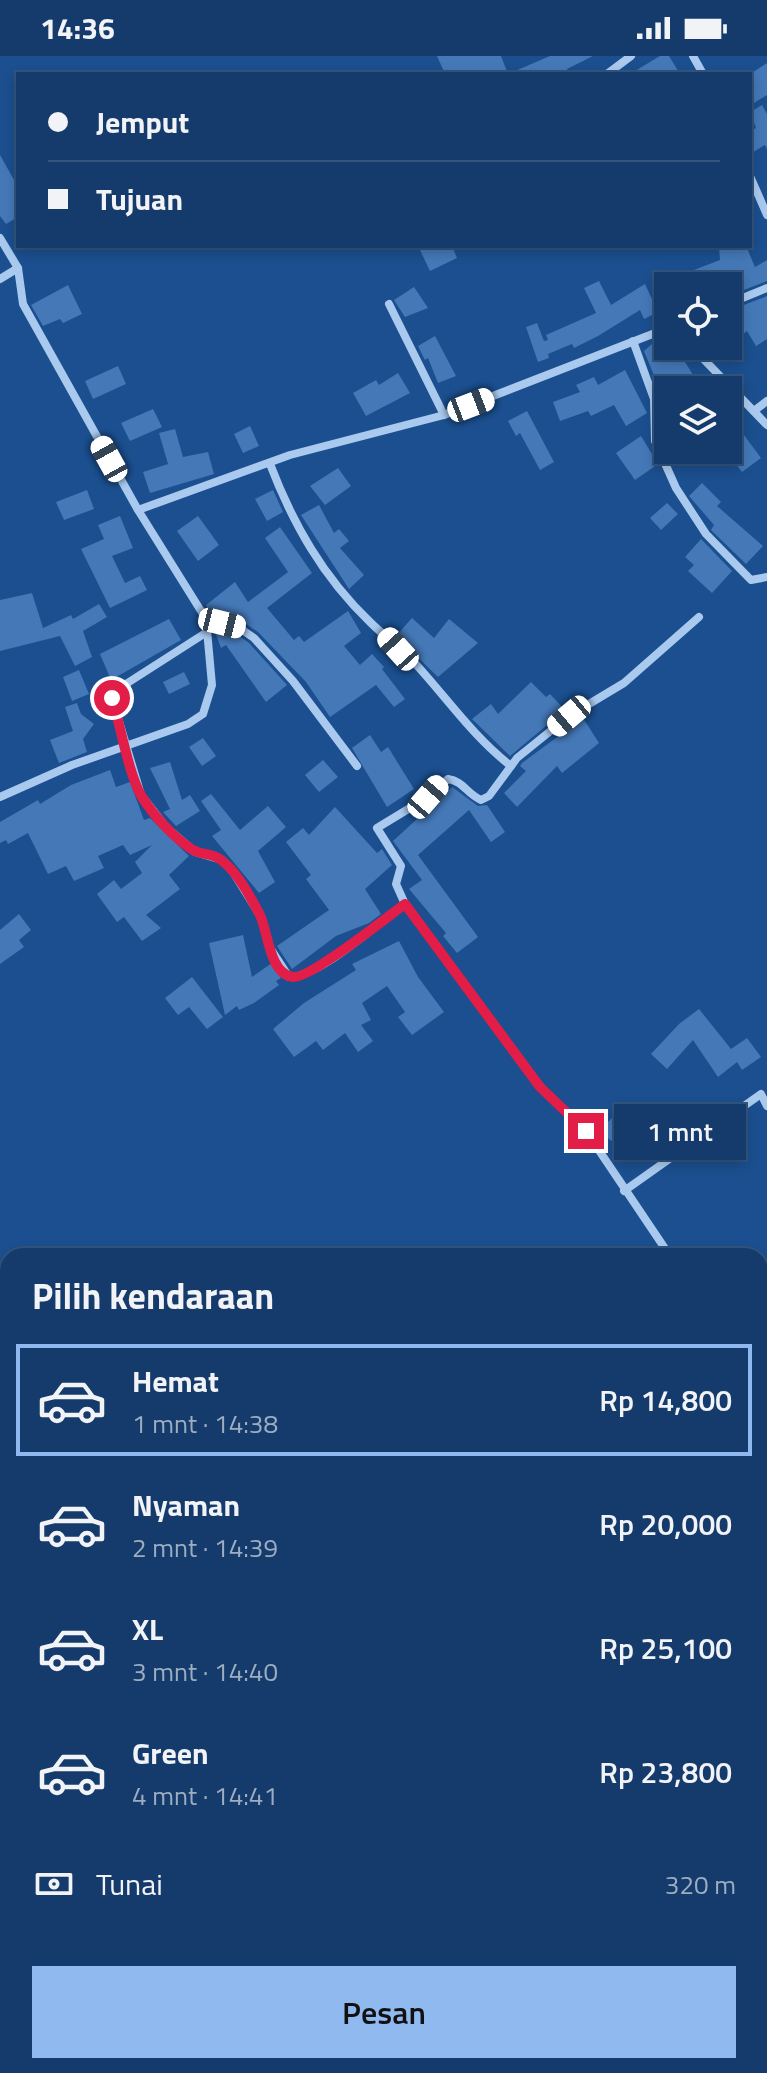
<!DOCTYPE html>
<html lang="id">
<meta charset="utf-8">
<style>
body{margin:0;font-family:"Titillium Web",sans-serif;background:#1d4271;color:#f1f3f6;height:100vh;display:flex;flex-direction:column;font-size:30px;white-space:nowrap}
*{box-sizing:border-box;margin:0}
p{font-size:26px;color:#9dadc1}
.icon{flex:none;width:44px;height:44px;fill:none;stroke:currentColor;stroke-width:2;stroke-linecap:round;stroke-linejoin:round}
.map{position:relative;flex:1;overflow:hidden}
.sheet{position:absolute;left:0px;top:1192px;width:768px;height:826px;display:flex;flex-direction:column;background:#143b6b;border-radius:24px 24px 0 0;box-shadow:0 4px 12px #0003,0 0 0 2px #33557e}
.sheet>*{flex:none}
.guide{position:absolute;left:16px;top:16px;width:736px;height:176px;border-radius:0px;box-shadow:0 4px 12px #0003,0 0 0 2px #33557e;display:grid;align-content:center;height:176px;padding:0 32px;background:#143b6b}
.tools{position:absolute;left:654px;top:216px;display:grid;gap:16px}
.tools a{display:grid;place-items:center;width:88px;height:88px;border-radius:0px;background:#143b6b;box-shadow:0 4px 12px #0003,0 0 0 2px #33557e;font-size:40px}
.end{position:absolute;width:36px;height:36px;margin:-18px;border:10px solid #e11d48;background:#fff;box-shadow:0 0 0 4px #fff}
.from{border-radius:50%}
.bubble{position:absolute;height:56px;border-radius:0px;background:#143b6b;box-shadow:0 4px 12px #0003,0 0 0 2px #33557e;font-size:26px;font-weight:600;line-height:56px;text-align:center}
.car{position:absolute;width:24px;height:48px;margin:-24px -12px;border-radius:10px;box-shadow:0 0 6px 2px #0007;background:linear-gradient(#fff 24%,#345 0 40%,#fff 0 76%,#345 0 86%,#fff 0)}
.guide b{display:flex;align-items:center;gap:28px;height:76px;font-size:30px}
.guide b+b{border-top:2px solid #33557e}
.guide i{width:20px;height:20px;background:#f1f3f6}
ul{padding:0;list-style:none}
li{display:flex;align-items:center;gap:24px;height:112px;margin:0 16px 12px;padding:0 16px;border:4px solid transparent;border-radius:0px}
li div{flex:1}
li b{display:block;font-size:30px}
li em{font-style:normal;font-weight:600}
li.active{border-color:#90b9f0}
li>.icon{width:72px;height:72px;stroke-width:1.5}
h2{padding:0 32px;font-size:36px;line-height:96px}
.pay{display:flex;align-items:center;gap:20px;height:88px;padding:0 32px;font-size:30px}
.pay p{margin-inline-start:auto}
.button{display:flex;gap:16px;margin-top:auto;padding:16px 32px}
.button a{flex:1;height:92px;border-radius:0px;background:#90b9f0;color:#111;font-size:32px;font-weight:600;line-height:92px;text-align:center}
.status{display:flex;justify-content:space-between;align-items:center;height:56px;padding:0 40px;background:#143b6b;direction:ltr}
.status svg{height:22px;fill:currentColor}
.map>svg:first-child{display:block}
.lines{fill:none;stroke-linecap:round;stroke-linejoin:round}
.canal{stroke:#3c6290;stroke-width:16}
.building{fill:#4478b7}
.street{stroke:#a9c9ee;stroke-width:8}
.route{stroke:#e11d48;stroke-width:10}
</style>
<div class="status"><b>14:36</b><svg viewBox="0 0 49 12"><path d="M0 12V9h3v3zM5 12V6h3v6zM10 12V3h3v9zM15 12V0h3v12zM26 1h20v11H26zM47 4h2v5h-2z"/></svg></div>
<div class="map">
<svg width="767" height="2017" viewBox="0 0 767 2017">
<rect width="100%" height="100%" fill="#1b4f8f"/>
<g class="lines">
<g class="canal">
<polyline points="760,1955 767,1950"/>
<polyline points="655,2017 667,2010"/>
</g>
</g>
<g class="building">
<polygon points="437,0 501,0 508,18 550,0 593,0 567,13 569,18 445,18"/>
<polygon points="660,0 669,0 680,18 630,18"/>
<polygon points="767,7 767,39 754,47 750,41 750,18"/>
<polygon points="762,49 767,58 767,93 765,89 750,98 750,75 756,72 750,56"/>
<polygon points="0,99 18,131 18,161 6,168 0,160"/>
<polygon points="428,190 452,190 457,202 430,215 420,194"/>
<polygon points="719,190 746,190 755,211 767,204 767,225 728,240 728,230 652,230 720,204"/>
<polygon points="599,225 611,249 645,228 658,256 644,263 640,254 598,280 574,292 572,288 548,298 549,302 538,306 526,271 537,267 544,285 548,284 546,279 596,257 584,232"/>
<polygon points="68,229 82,258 63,267 60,263 43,270 31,249"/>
<polygon points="414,231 428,252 405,261 394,244"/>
<polygon points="767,240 767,283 756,290 747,275 728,290 728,255"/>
<polygon points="435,280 456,320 438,327 428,302 425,304 418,290"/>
<polygon points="653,287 658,292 675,290 695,322 680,334 660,334 644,295"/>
<polygon points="118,310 126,328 93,343 85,325"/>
<polygon points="625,314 647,357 626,370 614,349 591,360 588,355 560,365 553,346 580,336 576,329 594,321 598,329"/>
<polygon points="398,317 410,337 366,360 353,337 376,324 379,329"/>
<polygon points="153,353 162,371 130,385 121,367"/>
<polygon points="527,355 554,406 540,414 520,377 516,380 508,365"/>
<polygon points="250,370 259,390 243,397 234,378"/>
<polygon points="175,373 183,401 208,396 214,418 150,437 143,416 168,408 159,377"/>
<polygon points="741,375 761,402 742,416 728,398 728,385"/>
<polygon points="641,380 658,408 635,424 616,397"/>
<polygon points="338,412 351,430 325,449 310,430"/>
<polygon points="702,427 721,446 717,450 763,490 746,508 711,474 714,469 689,440"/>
<polygon points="87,434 94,453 64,464 56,446"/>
<polygon points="273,434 283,456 267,465 255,443"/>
<polygon points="667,447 678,458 661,474 650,462"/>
<polygon points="319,449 334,477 339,473 349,485 340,492 364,519 349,533 301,459"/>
<polygon points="120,460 133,492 112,500 125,527 140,520 147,534 110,552 81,493 104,483 98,469"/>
<polygon points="198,460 219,489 198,505 177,475"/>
<polygon points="280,471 312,517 267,552 294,584 299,580 304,586 348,555 361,577 344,590 360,609 372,598 384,611 382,613 405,643 394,651 376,629 330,661 306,626 258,576 240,564 210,557 206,549 235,526 248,546 288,516 265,482"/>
<polygon points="701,483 732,515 712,537 688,515 694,509 685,501"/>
<polygon points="32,537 43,572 71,559 73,563 99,548 107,561 83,575 92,601 75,610 60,580 0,595 0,544"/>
<polygon points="412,562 434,582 449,563 478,587 438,621 396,580"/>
<polygon points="169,563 181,584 111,624 100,598"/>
<polygon points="214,573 235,577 249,587 287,629 266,646 226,589 221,592"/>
<polygon points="79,614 89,638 72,645 63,621"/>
<polygon points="184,616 190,628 169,638 163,626"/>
<polygon points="531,626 546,641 550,638 565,654 510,700 472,663 491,648 498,658"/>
<polygon points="77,647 81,658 94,668 83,683 87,696 59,707 50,684 73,675 65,651"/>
<polygon points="583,662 599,687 562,717 557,710 517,751 504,737 526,715 520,710 522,707"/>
<polygon points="370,679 381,696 388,691 414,733 387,751 352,692"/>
<polygon points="203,682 216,700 202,710 189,691"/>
<polygon points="323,704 338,721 319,736 305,719"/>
<polygon points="170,706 182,744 190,739 200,755 176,770 163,756 170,753 150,712"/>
<polygon points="110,714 116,731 130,726 144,764 150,762 189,800 169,819 180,833 146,859 161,872 142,885 124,861 117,866 97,838 114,824 121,833 142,817 135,806 152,789 130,799 123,789 98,800 104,812 74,825 66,810 48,818 28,777 8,788 6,784 0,787 0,766 38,744 40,748 71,729"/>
<polygon points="452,731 478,750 487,749 505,776 491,786 469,754 418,799 478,881 457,897 443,880 446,877 409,833 422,824 393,785"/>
<polygon points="211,738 240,774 268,750 286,771 258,795 275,826 259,837 212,780 221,774 201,745"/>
<polygon points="335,751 377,797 382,793 392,809 365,833 381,858 369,867 336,880 292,913 277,890 329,854 306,823 311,819 286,786 303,772 309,779"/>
<polygon points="19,858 31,874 19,884 24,891 0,908 0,874"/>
<polygon points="243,879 252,921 272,907 281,922 276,925 279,929 254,947 239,954 237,950 225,959 209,887"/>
<polygon points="399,885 418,921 444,956 412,979 398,961 405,956 387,930 362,947 371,964 361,969 373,985 358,996 345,977 323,994 316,985 294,1001 273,973 304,947 356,914 352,908"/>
<polygon points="192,921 223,961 207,973 189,951 178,959 165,942"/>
<polygon points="699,953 731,993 747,982 761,1001 742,1014 737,1006 718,1021 693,984 667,1013 651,998 679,968"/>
<polygon points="621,1053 632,1065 611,1085 600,1074"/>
</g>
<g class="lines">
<g class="street">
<polyline points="693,0 703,18"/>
<polyline points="607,18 631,0"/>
<polyline points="750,120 767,159"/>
<polyline points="0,182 18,212 23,248 138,454 206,563 212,629 203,658 188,668 72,709 0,741"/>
<polyline points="0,223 18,212"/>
<polyline points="389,248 444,359"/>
<polyline points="728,248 767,232"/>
<polyline points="633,285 654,343 655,385 676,432 706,478 751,524 767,521"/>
<polyline points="691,290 767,369"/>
<polyline points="754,355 767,345"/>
<path d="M270 408C293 468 323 521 370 566 383 579 398 590 411 603 445 639 472 680 511 710"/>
<polyline points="138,454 290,399 444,359 668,272"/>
<polyline points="206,563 238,571 254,582 293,625 357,710"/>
<path d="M207 576 115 635 112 642 141 739 166 771 195 796 222 804 233 816 261 861 270 892 289 921C319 922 379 866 405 848"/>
<polyline points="624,1135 761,1038 767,1050"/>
<path d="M670 1200 586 1075 540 1031 405 848 396 828 401 810 377 772 428 741 448 723C463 725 467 738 481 744L489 740 517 702 569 660 624 627 699 561"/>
<polyline points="0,1302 8,1296"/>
<polyline points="760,1328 767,1337"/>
<polyline points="760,1970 767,1966"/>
<polyline points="680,2017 692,2010"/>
</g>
</g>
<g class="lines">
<path class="route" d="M112 642C120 668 129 720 142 741 154 760 174 782 193 794 201 799 213 797 221 804 237 815 251 842 260 859 268 875 269 918 293 921 310 923 387 861 405 848L540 1031 586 1075"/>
</g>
</svg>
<div class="tools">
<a><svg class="icon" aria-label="locate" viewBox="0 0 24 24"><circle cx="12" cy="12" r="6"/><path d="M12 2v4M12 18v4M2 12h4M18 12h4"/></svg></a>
<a><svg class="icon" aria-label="layers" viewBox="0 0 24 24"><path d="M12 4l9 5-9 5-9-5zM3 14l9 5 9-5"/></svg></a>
</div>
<i class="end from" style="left:112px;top:642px"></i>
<i class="end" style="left:586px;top:1075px"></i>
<div class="bubble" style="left:614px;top:1048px;width:132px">1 mnt</div>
<i class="car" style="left:471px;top:349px;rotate:69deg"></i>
<i class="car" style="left:109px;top:403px;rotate:331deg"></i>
<i class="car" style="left:222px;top:567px;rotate:104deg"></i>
<i class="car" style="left:398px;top:593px;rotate:318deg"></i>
<i class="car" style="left:569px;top:660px;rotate:230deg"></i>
<i class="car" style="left:428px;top:741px;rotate:41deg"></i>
<div class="guide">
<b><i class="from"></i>Jemput</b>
<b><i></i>Tujuan</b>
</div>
<section class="sheet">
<h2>Pilih kendaraan</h2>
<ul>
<li class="active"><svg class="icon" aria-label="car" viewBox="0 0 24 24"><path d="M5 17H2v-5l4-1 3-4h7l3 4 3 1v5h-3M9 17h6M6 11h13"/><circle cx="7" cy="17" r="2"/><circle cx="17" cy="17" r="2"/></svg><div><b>Hemat</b><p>1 mnt · 14:38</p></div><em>Rp 14,800</em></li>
<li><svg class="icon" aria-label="car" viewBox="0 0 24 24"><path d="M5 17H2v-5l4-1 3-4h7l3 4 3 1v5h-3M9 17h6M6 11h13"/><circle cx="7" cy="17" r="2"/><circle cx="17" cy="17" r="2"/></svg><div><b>Nyaman</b><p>2 mnt · 14:39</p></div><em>Rp 20,000</em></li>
<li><svg class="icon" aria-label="car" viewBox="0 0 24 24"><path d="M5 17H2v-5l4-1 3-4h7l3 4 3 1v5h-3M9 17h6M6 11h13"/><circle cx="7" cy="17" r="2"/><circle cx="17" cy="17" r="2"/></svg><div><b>XL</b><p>3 mnt · 14:40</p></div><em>Rp 25,100</em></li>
<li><svg class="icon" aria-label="car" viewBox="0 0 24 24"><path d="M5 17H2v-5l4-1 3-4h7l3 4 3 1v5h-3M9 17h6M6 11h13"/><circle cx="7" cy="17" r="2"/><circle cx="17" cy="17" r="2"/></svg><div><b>Green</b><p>4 mnt · 14:41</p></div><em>Rp 23,800</em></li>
</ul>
<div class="pay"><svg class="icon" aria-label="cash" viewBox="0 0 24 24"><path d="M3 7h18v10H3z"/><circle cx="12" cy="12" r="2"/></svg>Tunai<p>320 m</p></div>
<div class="button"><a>Pesan</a></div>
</section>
</div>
